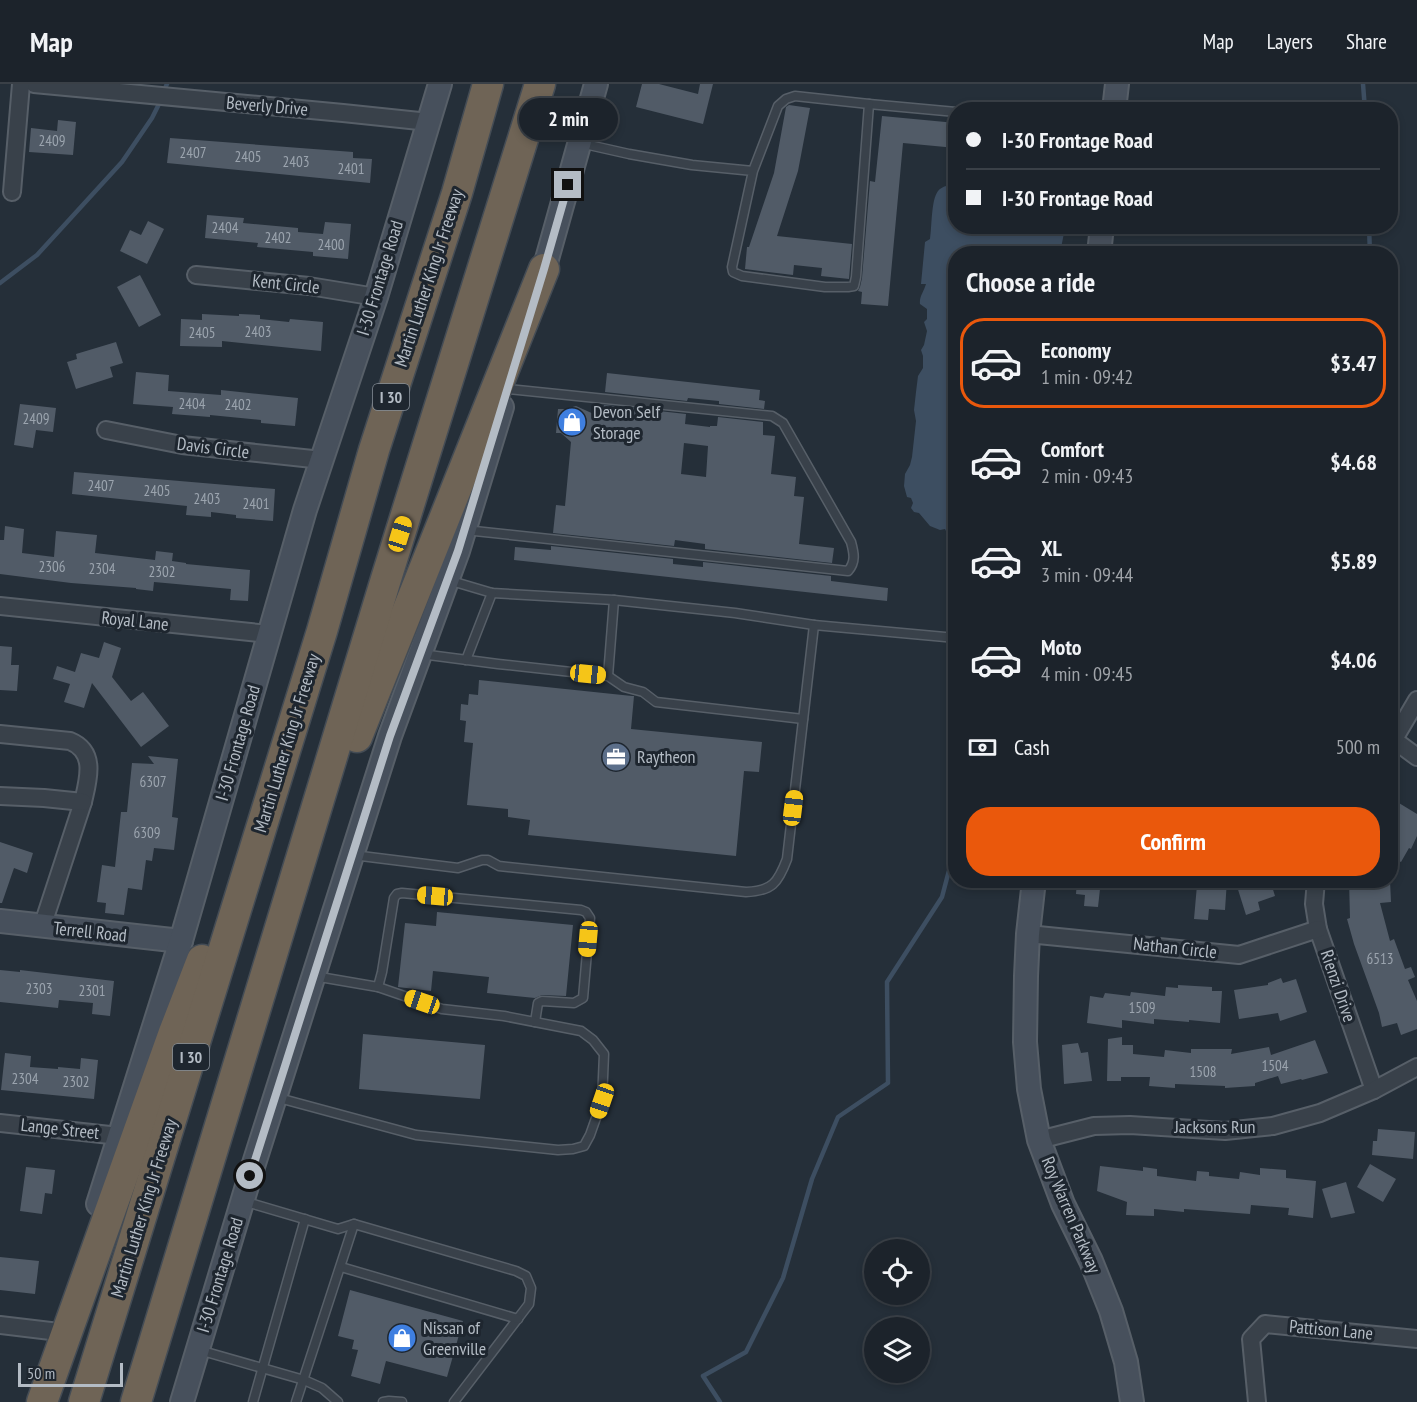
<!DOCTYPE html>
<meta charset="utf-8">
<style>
body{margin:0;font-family:"PT Sans Narrow",sans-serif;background:#292f37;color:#f1f3f6;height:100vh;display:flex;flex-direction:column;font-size:22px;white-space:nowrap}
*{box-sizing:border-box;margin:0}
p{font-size:20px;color:#a0a4a9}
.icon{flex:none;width:33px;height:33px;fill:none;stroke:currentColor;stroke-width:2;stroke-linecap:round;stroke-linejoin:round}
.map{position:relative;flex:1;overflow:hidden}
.drawer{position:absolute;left:948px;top:162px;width:450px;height:642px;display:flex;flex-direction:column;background:#1c232b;border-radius:24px;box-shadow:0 3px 9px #0003,0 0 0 2px #3a4047}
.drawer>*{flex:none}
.top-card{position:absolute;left:948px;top:18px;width:450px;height:132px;border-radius:24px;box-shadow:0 3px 9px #0003,0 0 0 2px #3a4047;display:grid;align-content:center;height:132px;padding:0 18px;background:#1c232b}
.fabs{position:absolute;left:864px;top:1155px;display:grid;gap:12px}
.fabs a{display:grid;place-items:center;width:66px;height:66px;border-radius:50%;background:#1c232b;box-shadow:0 3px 9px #0003,0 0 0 2px #3a4047;font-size:30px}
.scale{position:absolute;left:18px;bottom:15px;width:105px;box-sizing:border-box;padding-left:6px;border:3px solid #b4bcc5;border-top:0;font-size:16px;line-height:21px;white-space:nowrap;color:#b4bcc5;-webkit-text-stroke:4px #1e262f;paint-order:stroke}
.end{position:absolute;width:27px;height:27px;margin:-14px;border:8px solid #b4bcc5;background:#111;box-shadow:0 0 0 3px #111}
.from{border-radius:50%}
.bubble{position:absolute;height:42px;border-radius:21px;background:#1c232b;box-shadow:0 3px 9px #0003,0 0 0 2px #3a4047;font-size:20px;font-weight:600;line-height:42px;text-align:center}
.car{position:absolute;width:18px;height:36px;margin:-18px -9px;border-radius:8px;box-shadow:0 0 4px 2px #0007;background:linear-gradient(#f5c518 24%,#345 0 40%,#f5c518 0 76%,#345 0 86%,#f5c518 0)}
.top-card b{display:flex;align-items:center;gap:21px;height:57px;font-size:22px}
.top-card b+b{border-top:2px solid #3a4047}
.top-card i{width:15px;height:15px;background:#f1f3f6}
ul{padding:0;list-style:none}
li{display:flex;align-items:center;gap:18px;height:90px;margin:0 12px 9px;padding:0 6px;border:3px solid transparent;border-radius:24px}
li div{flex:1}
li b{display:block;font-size:22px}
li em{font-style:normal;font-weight:600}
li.on{border-color:#ea580c}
li>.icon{width:54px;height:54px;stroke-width:1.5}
h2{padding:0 18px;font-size:27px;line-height:72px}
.pay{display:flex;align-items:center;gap:15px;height:66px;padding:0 18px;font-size:22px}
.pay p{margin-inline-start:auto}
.primary-button{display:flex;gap:12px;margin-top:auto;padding:12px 18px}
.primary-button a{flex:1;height:69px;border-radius:24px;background:#ea580c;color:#fff;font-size:24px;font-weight:600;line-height:69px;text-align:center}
header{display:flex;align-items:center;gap:36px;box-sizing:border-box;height:84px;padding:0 30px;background:#1c232b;border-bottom:2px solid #3a4047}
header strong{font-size:28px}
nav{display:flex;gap:33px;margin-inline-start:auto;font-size:21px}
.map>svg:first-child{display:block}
.water{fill:#3d4e61}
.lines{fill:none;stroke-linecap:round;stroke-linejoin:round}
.stream{stroke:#3d4e61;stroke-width:4.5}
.building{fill:#515b67;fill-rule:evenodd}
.lane-casing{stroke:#575f68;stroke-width:11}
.street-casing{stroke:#575f68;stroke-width:20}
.secondary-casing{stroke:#575f68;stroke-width:26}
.highway-casing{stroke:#444c55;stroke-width:33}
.lane{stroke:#39414a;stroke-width:8}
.street{stroke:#39414a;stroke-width:16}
.secondary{stroke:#47505c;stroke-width:22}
.highway{stroke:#6f6456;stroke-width:30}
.route{stroke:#b4bcc5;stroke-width:8}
.labels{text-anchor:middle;stroke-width:6;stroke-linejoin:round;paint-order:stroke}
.number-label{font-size:15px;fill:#9ba4ae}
.shield{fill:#1e262f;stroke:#878f98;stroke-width:1.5}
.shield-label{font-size:16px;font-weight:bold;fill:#b4bcc5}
.street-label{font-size:18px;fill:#b4bcc5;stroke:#1e262f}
.poi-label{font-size:18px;fill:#b4bcc5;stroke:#1e262f;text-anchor:start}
</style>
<header>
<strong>Map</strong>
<nav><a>Map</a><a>Layers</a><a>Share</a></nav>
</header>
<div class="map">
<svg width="1417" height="1318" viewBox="0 0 1417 1318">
<rect width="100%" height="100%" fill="#252f39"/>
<path class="water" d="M955 99 956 142 1063 143 1064 149 1060 169 956 170V449L949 453 945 445 940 446 930 442 919 429 914 428 911 424 913 419 911 414 907 413 904 402 905 390 910 381 912 373 916 337 914 326 916 308 918 292 923 284V272L921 266 924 261 927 247 924 238 927 235V225L920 220C919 213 924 207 926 200H921L925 158 930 155C932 143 931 116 938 107 942 102 950 101 955 99Z"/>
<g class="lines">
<g class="stream">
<polyline points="1363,0 1365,26"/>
<polyline points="166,2 167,0"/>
<polyline points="1369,142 1370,170"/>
<polyline points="0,199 37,171 122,78 152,34 159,20"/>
<polyline points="720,1318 703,1292 746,1268 783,1194 812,1095 838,1033 888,999 887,898 942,813 956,760"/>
</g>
</g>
<g class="building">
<polygon points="642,0 659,0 698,10 700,0 713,0 703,40 636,23"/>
<polygon points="789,21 810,24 798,87 777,152 852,160 849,195 821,192 822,184 794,181 793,191 745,185 747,163 749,163 774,89 786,23"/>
<polygon points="882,32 956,39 956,64 903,59 888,222 861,220 862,208 858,207 860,203 862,194 870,97 875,98"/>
<polygon points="58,36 76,38 73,71 29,68 31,44 57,47"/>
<polygon points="170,54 353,68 353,74 372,75 370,99 167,79"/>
<polygon points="207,131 244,134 243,139 298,144 298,148 323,150 325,138 351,140 348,175 313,172 313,168 257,163 258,159 205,154"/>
<polygon points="148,137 164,145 147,180 120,167 130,146 141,151"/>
<polygon points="140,191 161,231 139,243 117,203"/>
<polygon points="202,230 239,232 239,230 260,231 260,235 289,238 290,235 323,238 321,267 222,257 222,263 180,262 181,235 202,236"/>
<polygon points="116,258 123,279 110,283 113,293 76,305 67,278 77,275 76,270"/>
<polygon points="136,288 169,291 168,307 221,311 221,306 298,314 295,342 261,339 261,336 210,331 210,333 172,330 173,323 133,320"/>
<polygon points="607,289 760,306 759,316 765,317 764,325 719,320 719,317 688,314 687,317 605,308"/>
<polygon points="20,320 56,324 53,348 36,346 33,364 14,361"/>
<path d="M604 321 686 330 685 340 710 343V342H717L718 333 763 338V351L775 352 771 390 796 393 794 412 804 413 799 460 834 464 832 479 705 465V460L675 456 674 462 553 449 556 421 565 422 571 358 561 349H556L558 325H566L576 322 596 331 597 324 603 325ZM684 359 708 362 706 393 681 390Z"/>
<polygon points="74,388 275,405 273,437 236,434 236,431 211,428 211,433 186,431 187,422 72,410"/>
<polygon points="5,442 24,445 22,469 54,473 56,447 97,451 95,469 155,476 156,467 173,469 172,477 186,479 186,480 250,486 248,517 230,516 231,505 154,498 153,507 136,505 136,504 71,499 0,490 0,456 4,456"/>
<polygon points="551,462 673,475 673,480 703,483 703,478 831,492 831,497 888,504 887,517 514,476 515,463 551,466"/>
<polygon points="104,558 121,564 112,593 131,617 143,608 169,642 141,663 92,599 84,624 64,618 70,600 53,595 57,582 75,588 81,569 99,574"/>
<polygon points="0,562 12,563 11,581 19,581 17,607 0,606"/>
<polygon points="479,596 632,612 634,612 631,645 762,658 759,688 744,687 736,772 528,751 530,736 508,733 508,725 467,721 473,659 464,658 466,637 460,636 461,620 468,621 469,610 478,611"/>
<polygon points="148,672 178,675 172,733 178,734 174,766 154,764 152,777 146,776 142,806 128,804 124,831 105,829 106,819 97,818 102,781 115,783 121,728 127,728 132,679 154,680"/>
<polygon points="1394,716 1417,730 1417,752 1411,765 1409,764 1401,778 1390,772 1390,723"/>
<polygon points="0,758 33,769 27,789 14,784 2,819 0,819"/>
<polygon points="1077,796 1101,796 1098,823 1084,822 1085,811 1076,810"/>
<polygon points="1212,796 1227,796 1225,826 1209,825 1208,836 1194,835 1197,801 1212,803"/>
<polygon points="1235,796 1270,796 1275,812 1258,818 1260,826 1246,831"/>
<polygon points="1349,796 1390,796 1391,818 1380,819 1390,857 1394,855 1405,885 1411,883 1415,893 1408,896 1417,917 1417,945 1401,951 1397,939 1382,943 1379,929 1354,860 1347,835 1350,834"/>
<polygon points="437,828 573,841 566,912 542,911 535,914 487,909 489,893 433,887 431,907 398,903 405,839 436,842"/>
<polygon points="0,886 20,888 20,886 114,897 110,932 92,930 93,919 59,916 58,924 0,918"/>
<polygon points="1281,894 1283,899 1296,895 1307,928 1280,937 1278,929 1239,935 1234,906 1268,901 1268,899"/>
<polygon points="1178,901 1212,903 1212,907 1222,907 1220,939 1189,936 1189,938 1154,935 1154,940 1122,936 1122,944 1087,939 1090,912 1103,914 1105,909 1130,912 1131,908 1165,912 1166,903 1178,904"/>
<polygon points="363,950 485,961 480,1015 359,1005"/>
<polygon points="1122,953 1122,961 1133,961 1133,970 1164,973 1165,966 1191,969 1191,965 1232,965 1231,970 1269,963 1271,971 1315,956 1328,989 1302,996 1301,995 1281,1000 1278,992 1255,999 1255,1002 1225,1004 1225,1002 1175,1000 1175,1004 1149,1002 1150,993 1121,993 1121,997 1107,997 1108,955"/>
<polygon points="1078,959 1081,969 1088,968 1092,997 1064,1000 1062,961"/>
<polygon points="5,969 31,972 30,983 58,985 58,983 80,985 81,974 98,976 94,1015 1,1006"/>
<polygon points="1378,1045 1415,1048 1413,1075 1372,1071 1373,1057 1377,1057"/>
<polygon points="1370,1080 1396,1095 1383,1118 1357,1103"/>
<polygon points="1100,1082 1143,1087 1143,1083 1157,1085 1157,1092 1196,1097 1197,1087 1209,1088 1209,1092 1239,1095 1240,1088 1260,1091 1260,1084 1286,1086 1286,1094 1316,1097 1313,1134 1288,1131 1289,1124 1251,1121 1250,1130 1184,1125 1184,1128 1154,1125 1154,1132 1126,1131 1127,1118 1097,1107"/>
<polygon points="26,1083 55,1086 52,1110 45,1109 42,1130 20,1127"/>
<polygon points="1346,1098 1355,1129 1331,1134 1322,1105"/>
<polygon points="0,1173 39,1177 35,1210 0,1206"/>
<polygon points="350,1206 463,1237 447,1293 386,1277 380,1300 351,1292 358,1266 352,1265 354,1256 338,1252"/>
</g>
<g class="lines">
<g class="lane-casing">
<g id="lane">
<polyline points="869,20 956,28"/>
<polyline points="580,59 629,70 692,81 753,87 732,183 733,188 742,192 825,203 848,203 854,202 856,193 869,20 795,12 786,15 778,22 753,87"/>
<path d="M465 446 848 487C856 478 854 469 851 458L783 339 772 332 508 305"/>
<polyline points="448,496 492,509 614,516 735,529 814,541"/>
<polyline points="421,570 498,580 608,592 624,603 643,608 656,618 803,635"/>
<polyline points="466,576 492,509"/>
<polyline points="608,592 614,516"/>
<path d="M353 771 458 784 482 776H488L499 782 746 808C772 807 778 799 787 775L814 541 956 554"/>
<polyline points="378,903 382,888 394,814 397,810 402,809 581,826 586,828 590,834 583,914 574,919 542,917 538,919 535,938"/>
<polyline points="275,1013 416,1051 558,1066 573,1065 584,1062 590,1051 602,1017 604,970 593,956 581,947 504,932 442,925 378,903 314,892"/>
<polyline points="243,1117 338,1145 354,1140 516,1187 526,1192 531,1204 529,1220 454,1318"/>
<polyline points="341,1183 518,1235"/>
<polyline points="199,1266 304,1296 322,1304 338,1318"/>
<polyline points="253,1318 305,1135"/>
<polyline points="296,1318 354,1140"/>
<polyline points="383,1318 389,1317 402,1318"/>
</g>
</g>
<g class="street-casing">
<g id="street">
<polyline points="34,0 343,29 429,38"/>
<polyline points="12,108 21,0"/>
<polyline points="196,191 309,202 376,213"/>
<polyline points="106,346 182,361 322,376"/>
<polyline points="0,522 269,550"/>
<path d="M0 650 70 657C97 668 88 696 83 718L42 843"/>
<polyline points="1394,656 1417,673"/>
<polyline points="1390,662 1417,616"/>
<polyline points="0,712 44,714 83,718"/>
<polyline points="1316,796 1314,820 1318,845 1374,1006"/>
<polyline points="1028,850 1239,871 1318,845"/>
<polyline points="0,1039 119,1052"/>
<polyline points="1039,1056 1094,1042 1130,1041 1225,1047 1273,1042 1320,1029 1374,1006 1417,983"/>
<polyline points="0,1241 59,1248"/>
<polyline points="1257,1318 1251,1255 1265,1240 1417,1255"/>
</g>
</g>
<g class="secondary-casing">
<g id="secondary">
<polyline points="1114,26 1117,0"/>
<polyline points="1099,170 1102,142"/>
<polyline points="540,200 596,0"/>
<polyline points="1034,796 1028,850 1026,892 1025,958 1029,1005 1039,1056 1063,1120 1091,1177 1111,1227 1126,1278 1132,1318"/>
<polyline points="0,837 181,857"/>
<polyline points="98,1120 181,857 305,426 376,213 440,0"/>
<polyline points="182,1318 250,1092 390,652 458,467 502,323"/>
</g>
</g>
<g class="highway-casing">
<g id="highway">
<polyline points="357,653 544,185"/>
<polyline points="42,1318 173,951 202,876"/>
<polyline points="84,1318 322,547 374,366 457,109 488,0"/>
<polyline points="136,1318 386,495 540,0"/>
</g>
</g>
<use href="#lane" class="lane"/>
<use href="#street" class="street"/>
<use href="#secondary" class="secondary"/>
<use href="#highway" class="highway"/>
</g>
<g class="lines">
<polyline class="route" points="250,1092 390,652 458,467 544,185 568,101"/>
</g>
<defs>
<g id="shop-disc" transform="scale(1.5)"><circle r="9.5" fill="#3f7fe0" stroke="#1e262f"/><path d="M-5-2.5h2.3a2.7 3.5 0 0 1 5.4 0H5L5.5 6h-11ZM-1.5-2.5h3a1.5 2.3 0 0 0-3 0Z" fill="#fff"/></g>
<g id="office-disc" transform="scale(1.5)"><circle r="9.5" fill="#5c6f8a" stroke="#1e262f"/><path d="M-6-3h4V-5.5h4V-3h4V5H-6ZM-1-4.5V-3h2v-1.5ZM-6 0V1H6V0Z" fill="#fff"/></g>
</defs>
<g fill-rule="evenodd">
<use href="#shop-disc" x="572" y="338"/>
<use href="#office-disc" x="616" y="673"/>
<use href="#shop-disc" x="402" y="1254"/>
</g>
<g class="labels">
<g class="number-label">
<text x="52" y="62">2409</text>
<text x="193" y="74">2407</text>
<text x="248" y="78">2405</text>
<text x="296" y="83">2403</text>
<text x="351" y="90">2401</text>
<text x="225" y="149">2404</text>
<text x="278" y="159">2402</text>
<text x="331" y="166">2400</text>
<text x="258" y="253">2403</text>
<text x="202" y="254">2405</text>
<text x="192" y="325">2404</text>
<text x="238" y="326">2402</text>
<text x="36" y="340">2409</text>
<text x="101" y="407">2407</text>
<text x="157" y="412">2405</text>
<text x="207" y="420">2403</text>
<text x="256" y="425">2401</text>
<text x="52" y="488">2306</text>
<text x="102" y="490">2304</text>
<text x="162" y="493">2302</text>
<text x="153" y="703">6307</text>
<text x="147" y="754">6309</text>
<text x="1380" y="880">6513</text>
<text x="39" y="910">2303</text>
<text x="92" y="912">2301</text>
<text x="1142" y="929">1509</text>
<text x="1275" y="987">1504</text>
<text x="1203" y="993">1508</text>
<text x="25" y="1000">2304</text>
<text x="76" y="1003">2302</text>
</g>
<g class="shield">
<rect x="373" y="300" width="36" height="26" rx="4.5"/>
<rect x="173" y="960" width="36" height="26" rx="4.5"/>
</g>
<g class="shield-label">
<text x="391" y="319">I 30</text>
<text x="191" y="979">I 30</text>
</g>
<g class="street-label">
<text transform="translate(267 22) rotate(5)" y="6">Beverly Drive</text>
<text transform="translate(380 194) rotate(-73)" y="6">I-30 Frontage Road</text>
<text transform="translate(429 194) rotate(-72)" y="6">Martin Luther King Jr Freeway</text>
<text transform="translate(286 200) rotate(6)" y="6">Kent Circle</text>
<text transform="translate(213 364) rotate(7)" y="6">Davis Circle</text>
<text transform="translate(135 537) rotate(6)" y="6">Royal Lane</text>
<text transform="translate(238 659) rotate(-74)" y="6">I-30 Frontage Road</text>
<text transform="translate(287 659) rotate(-73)" y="6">Martin Luther King Jr Freeway</text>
<text transform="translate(90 848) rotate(6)" y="6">Terrell Road</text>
<text transform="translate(1175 864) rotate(6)" y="6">Nathan Circle</text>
<text transform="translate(1338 902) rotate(71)" y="6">Rienzi Drive</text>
<text x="1215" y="1049">Jacksons Run</text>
<text transform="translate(60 1045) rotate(6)" y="6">Lange Street</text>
<text transform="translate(144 1124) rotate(-73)" y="6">Martin Luther King Jr Freeway</text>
<text transform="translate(1071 1131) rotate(67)" y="6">Roy Warren Parkway</text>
<text transform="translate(220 1191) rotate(-73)" y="6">I-30 Frontage Road</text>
<text transform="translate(1331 1246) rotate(5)" y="6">Pattison Lane</text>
</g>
<g class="poi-label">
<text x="593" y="334">Devon Self<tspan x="593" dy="21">Storage</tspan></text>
<text x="637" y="679">Raytheon</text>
<text x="423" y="1250">Nissan of<tspan x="423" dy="21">Greenville</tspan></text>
</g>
</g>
</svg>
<div class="fabs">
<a><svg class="icon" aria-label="locate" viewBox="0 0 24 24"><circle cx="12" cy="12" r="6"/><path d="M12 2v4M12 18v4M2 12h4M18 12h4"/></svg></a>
<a><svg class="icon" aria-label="layers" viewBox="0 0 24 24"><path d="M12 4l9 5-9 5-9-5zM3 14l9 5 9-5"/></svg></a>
</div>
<div class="scale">50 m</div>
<i class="end from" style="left:250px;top:1092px"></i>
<i class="end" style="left:568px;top:101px"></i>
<div class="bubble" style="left:519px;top:14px;width:99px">2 min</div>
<i class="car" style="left:400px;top:450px;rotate:17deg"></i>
<i class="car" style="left:588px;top:590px;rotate:96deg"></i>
<i class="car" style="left:793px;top:724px;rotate:7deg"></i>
<i class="car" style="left:435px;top:812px;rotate:275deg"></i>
<i class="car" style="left:588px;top:855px;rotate:185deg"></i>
<i class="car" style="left:422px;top:918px;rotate:289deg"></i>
<i class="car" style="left:602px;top:1017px;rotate:199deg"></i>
<div class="top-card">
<b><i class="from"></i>I-30 Frontage Road</b>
<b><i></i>I-30 Frontage Road</b>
</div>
<section class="drawer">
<h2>Choose a ride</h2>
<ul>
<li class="on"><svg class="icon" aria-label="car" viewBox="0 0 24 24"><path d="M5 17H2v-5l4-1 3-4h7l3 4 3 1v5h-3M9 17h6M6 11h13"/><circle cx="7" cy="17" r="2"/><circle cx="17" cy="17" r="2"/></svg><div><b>Economy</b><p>1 min · 09:42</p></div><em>$3.47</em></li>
<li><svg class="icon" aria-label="car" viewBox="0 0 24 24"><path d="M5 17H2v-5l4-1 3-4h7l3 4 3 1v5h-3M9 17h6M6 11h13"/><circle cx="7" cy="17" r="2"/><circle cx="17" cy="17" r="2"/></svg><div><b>Comfort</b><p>2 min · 09:43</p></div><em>$4.68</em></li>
<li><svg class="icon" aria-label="car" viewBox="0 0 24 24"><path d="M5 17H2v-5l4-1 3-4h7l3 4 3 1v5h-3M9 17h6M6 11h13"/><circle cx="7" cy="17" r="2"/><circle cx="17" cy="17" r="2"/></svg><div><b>XL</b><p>3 min · 09:44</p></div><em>$5.89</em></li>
<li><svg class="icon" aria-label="car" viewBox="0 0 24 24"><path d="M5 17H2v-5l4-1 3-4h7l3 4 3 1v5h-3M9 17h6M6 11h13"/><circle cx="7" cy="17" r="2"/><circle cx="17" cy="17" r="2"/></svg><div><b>Moto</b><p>4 min · 09:45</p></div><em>$4.06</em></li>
</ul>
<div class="pay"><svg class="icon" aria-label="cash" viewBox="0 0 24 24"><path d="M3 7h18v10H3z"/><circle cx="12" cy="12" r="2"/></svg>Cash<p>500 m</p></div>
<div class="primary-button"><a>Confirm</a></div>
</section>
</div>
